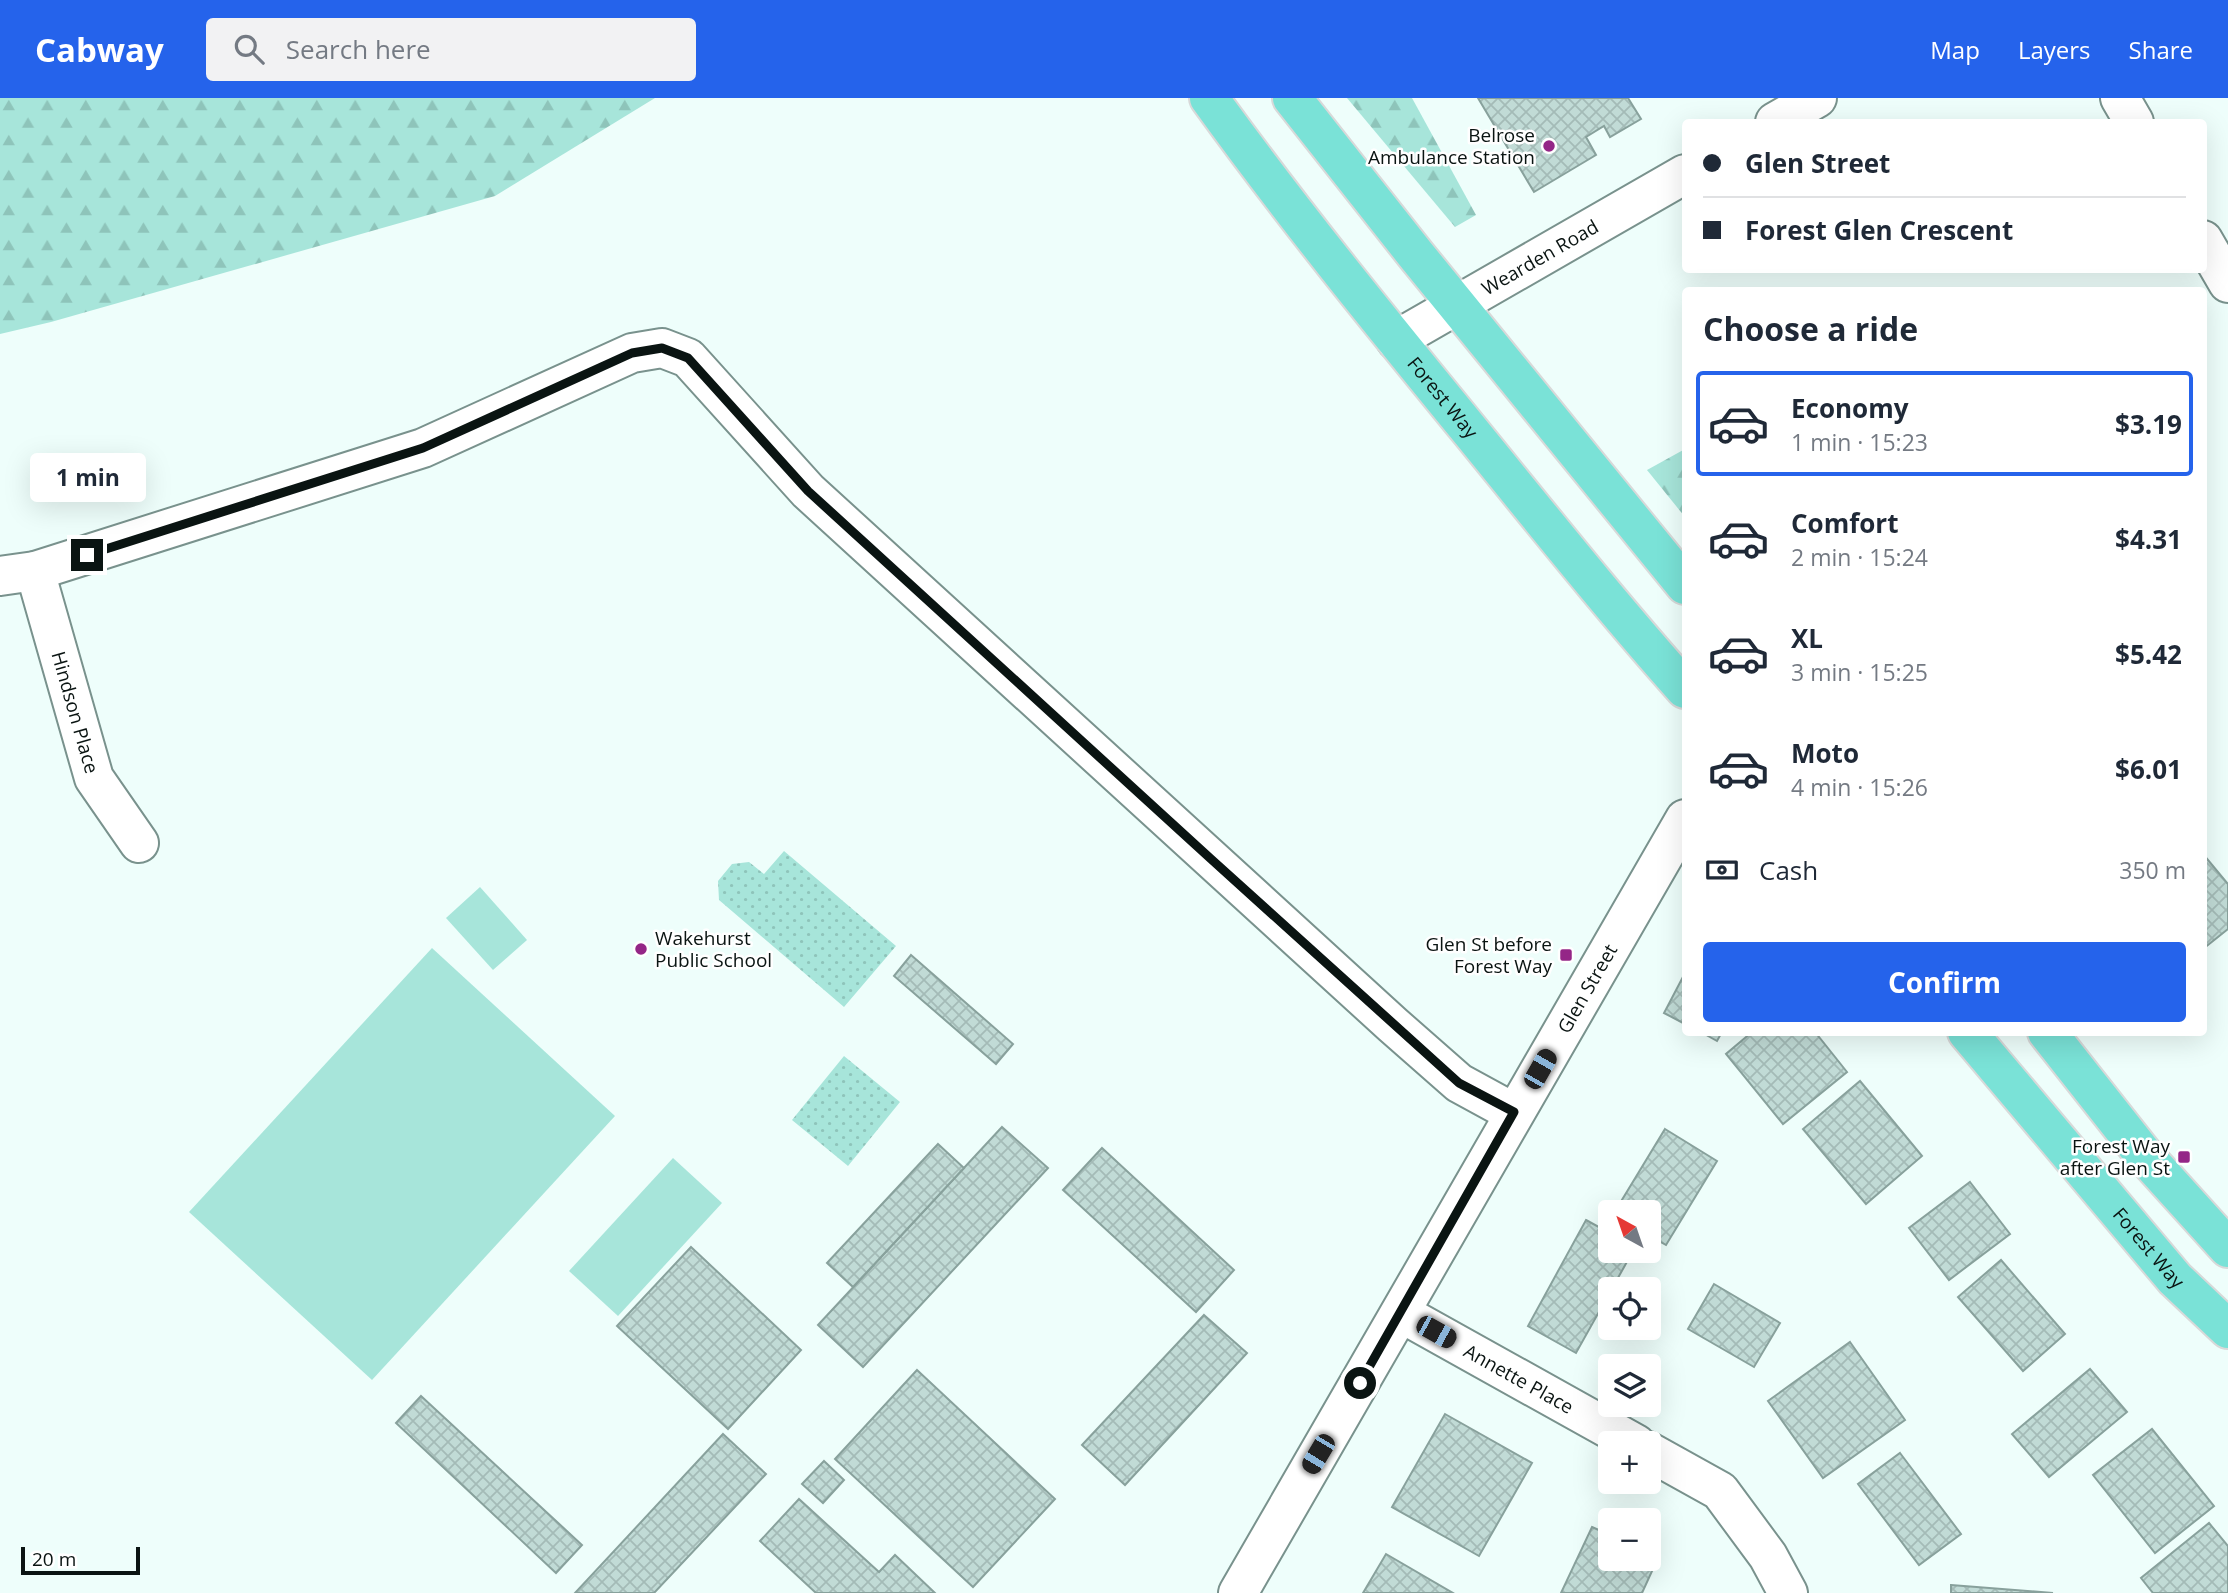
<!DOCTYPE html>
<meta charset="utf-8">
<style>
body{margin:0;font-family:"Open Sans",sans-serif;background:#f2f2f3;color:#1f2937;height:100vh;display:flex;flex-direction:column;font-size:26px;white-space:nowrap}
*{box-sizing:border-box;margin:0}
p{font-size:23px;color:#747a83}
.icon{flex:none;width:38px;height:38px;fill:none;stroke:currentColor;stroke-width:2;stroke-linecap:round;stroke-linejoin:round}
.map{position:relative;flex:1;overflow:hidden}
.sheet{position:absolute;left:1682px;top:189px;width:525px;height:749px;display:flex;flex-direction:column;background:#fff;border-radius:7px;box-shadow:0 7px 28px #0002}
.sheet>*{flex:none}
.guide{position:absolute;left:1682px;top:21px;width:525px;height:154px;border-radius:7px;box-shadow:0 7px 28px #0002;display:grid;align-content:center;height:154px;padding:0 21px;background:#fff}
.needle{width:46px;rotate:320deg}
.tools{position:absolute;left:1598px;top:1102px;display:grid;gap:14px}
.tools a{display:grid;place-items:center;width:63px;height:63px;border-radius:7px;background:#fff;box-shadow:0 7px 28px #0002;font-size:35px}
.scale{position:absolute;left:21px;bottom:18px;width:119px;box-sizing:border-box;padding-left:7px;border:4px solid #0a1412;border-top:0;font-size:19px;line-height:24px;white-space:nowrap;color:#0a1412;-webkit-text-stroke:5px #fff;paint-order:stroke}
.end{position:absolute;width:32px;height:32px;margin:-16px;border:9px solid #0a1412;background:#fff;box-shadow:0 0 0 4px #fff}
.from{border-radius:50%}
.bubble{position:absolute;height:49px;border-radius:7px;background:#fff;box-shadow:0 7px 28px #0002;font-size:23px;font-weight:700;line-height:49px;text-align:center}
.car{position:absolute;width:21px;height:42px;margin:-21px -10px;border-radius:9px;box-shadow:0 0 5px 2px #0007;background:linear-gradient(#222 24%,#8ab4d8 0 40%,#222 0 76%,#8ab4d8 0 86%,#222 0)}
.guide b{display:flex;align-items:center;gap:24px;height:66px;font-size:26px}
.guide b+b{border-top:2px solid #e0e1e3}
.guide i{width:18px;height:18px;background:#1f2937}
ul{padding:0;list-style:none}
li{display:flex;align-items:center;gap:21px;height:105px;margin:0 14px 10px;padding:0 7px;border:4px solid transparent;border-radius:7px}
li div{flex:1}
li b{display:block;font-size:26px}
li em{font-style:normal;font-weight:700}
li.current{border-color:#2563eb}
li>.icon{width:63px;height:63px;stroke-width:1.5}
h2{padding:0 21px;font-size:32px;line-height:84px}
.pay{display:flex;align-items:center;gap:18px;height:77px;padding:0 21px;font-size:26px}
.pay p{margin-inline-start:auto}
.primary-button{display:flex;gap:14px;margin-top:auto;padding:14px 21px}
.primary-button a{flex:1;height:80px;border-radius:7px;background:#2563eb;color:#fff;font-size:28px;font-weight:700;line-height:80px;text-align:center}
header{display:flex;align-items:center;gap:42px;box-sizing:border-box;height:98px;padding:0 35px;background:#2563eb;color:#fff}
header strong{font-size:33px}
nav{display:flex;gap:38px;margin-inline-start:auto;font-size:24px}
.search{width:490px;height:63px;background:#f2f2f3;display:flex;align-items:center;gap:18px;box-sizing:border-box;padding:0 24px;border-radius:7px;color:#747a83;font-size:26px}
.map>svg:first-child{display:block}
.grass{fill:url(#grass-dots)}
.forest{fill:url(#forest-firs)}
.pitch{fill:#a7e5da}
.building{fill:url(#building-cross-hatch);stroke:#88a19c;stroke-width:2}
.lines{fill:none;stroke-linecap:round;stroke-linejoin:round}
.minor-casing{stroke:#79928d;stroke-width:42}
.major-casing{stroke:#d8d9d9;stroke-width:42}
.minor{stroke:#fff;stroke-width:38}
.major{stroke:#7ae2d7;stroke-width:38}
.route{stroke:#0a1412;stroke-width:9}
.poi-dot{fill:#942687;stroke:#fff;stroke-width:2.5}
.labels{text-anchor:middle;stroke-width:5;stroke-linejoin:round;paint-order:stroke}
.poi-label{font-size:19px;fill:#0a1412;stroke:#fff;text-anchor:end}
.street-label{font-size:19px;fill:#0a1412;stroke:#fff}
</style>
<header>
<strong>Cabway</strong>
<div class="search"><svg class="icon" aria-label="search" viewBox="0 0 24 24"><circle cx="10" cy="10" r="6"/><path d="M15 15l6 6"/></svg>Search here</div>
<nav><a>Map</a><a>Layers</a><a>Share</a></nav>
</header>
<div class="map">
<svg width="2228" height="1495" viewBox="0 0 2228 1495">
<defs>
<pattern id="grass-dots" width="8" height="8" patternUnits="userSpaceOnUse" patternTransform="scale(1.75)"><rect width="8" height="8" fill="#a7e5da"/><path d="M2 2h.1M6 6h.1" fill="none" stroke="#8ec4ba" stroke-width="1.8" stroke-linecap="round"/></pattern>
<pattern id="forest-firs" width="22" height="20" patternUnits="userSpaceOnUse" patternTransform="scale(1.75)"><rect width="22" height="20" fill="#a7e5da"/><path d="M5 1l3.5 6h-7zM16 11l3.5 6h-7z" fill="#8ec4ba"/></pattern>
<pattern id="building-cross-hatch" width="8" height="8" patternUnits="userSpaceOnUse" patternTransform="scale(1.75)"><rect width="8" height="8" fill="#c1dbd6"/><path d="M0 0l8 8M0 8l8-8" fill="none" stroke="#a4bbb7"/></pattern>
</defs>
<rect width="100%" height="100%" fill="#eefefb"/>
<g class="grass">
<polygon points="784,753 896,848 844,909 719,802 718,783 732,766 749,764 764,776"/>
<polygon points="844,958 900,1004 848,1068 792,1022"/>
</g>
<g class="forest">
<polygon points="0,0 655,0 495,98 51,224 0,236"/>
<polygon points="1347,0 1412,0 1476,117 1455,129"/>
<polygon points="1685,351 1685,419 1647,372"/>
</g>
<g class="pitch">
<polygon points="480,789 527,842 493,872 446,820"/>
<polygon points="432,850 615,1018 372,1282 189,1114"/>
<polygon points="673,1060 722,1105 618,1218 569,1173"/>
</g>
<g class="building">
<polygon points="1478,0 1628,0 1641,21 1610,39 1604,28 1586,39 1596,57 1534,94"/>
<polygon points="2203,756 2228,786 2228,831 2203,851"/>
<polygon points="911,857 1013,946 996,966 894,878"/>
<polygon points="1685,875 1685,926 1664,915"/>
<polygon points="1701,934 1722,934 1717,943"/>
<polygon points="1752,934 1815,934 1847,974 1783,1026 1726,956"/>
<polygon points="1860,983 1922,1058 1866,1106 1803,1031"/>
<polygon points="1002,1029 1048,1070 863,1269 818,1227"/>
<polygon points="1665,1031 1717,1063 1666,1147 1648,1137 1648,1115 1614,1115"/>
<polygon points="938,1046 964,1070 853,1189 827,1165"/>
<polygon points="1102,1050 1234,1172 1196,1214 1063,1092"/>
<polygon points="1970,1084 2010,1136 1949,1182 1909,1130"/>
<polygon points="1586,1122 1610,1135 1610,1153 1633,1153 1576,1255 1528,1228"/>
<polygon points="691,1149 801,1252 728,1331 617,1228"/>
<polygon points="2001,1162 2065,1236 2023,1273 1958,1199"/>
<polygon points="1714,1186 1780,1225 1754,1269 1688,1231"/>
<polygon points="1204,1217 1247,1255 1125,1387 1082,1347"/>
<polygon points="1850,1244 1905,1322 1823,1380 1768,1303"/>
<polygon points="2090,1271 2127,1314 2049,1379 2012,1336"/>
<polygon points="917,1272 1055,1401 973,1489 835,1361"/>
<polygon points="421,1298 582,1447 556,1475 396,1325"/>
<polygon points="1445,1316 1532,1365 1479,1458 1392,1409"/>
<polygon points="2152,1331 2214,1408 2155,1455 2093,1377"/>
<polygon points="723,1336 766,1376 654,1495 575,1495"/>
<polygon points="1900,1355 1961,1436 1919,1467 1858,1386"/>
<polygon points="824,1363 844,1382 823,1405 802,1386"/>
<polygon points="799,1401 879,1474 895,1457 935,1495 816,1495 760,1443"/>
<polygon points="2209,1425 2228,1448 2228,1495 2153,1495 2141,1480"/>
<polygon points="1592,1429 1610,1437 1610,1461 1648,1461 1648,1455 1658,1460 1642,1495 1561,1495"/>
<polygon points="1386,1456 1453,1495 1363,1495"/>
<polygon points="1951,1487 2053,1495 1951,1495"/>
</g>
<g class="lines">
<g class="minor-casing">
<g id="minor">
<polyline points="2120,0 2134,24"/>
<polyline points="1775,24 1817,0"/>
<polyline points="2203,142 2228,185"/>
<path id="s1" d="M1396 242 1685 76"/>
<path id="s2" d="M35 473 94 680 139 745"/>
<polyline points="0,478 35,473 423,350 632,255 662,250 688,260 808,393 1393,927 1459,985 1514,1015"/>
<path id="s3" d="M1401 1215 1636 1346"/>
<polyline points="1648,1353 1720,1393 1768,1458 1788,1495"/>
<path id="s4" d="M1238 1495 1685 721"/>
</g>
</g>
<g class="major-casing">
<g id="major">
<path id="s5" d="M1209 0C1292 115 1381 224 1471 334 1541 420 1611 508 1685 591"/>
<polyline points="1292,0 1416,157 1685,487"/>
<path id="s6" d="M1967 934 2175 1181 2228 1231"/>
<polyline points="2047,934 2144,1057 2228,1150"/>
</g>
</g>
<use href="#minor" class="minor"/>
<use href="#major" class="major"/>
</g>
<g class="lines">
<polyline class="route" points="87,457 423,350 632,255 662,250 688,260 808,393 1211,761 1459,985 1514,1014 1360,1285"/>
</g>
<g class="poi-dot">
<circle cx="1549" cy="48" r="7"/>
<circle cx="641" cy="851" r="7"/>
<rect x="1559" y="850" width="14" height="14" rx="3.5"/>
<rect x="2177" y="1052" width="14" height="14" rx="3.5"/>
</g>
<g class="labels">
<g class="poi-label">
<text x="1535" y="44">Belrose<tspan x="1535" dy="22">Ambulance Station</tspan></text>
<text x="655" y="847" text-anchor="start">Wakehurst<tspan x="655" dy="22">Public School</tspan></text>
<text x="1552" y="853">Glen St before<tspan x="1552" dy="22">Forest Way</tspan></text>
<text x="2170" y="1055">Forest Way<tspan x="2170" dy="22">after Glen St</tspan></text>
</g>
<g class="street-label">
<text dy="7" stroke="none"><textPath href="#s1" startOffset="166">Wearden Road</textPath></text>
<text dy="7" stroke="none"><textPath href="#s5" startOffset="380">Forest Way</textPath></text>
<text dy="7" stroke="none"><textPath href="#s2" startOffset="147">Hindson Place</textPath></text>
<text dy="7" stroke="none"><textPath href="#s4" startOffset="698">Glen Street</textPath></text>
<text dy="7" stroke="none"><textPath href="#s6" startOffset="282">Forest Way</textPath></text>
<text dy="7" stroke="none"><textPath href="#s3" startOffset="135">Annette Place</textPath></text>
</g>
</g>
</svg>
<div class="tools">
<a><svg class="needle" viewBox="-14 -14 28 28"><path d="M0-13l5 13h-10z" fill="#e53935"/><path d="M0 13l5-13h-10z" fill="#747a83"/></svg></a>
<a><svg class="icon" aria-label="locate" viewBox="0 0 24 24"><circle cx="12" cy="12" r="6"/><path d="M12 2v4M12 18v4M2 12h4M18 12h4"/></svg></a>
<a><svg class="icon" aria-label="layers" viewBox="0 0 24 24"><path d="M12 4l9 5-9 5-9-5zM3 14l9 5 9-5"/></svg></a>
<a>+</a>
<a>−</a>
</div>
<div class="scale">20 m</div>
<i class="end from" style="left:1360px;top:1285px"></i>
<i class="end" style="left:87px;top:457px"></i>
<div class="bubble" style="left:30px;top:355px;width:116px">1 min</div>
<i class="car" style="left:1540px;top:971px;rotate:30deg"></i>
<i class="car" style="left:1436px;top:1234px;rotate:119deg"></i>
<i class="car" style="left:1318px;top:1356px;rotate:211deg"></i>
<div class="guide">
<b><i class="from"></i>Glen Street</b>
<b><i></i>Forest Glen Crescent</b>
</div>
<section class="sheet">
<h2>Choose a ride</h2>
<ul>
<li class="current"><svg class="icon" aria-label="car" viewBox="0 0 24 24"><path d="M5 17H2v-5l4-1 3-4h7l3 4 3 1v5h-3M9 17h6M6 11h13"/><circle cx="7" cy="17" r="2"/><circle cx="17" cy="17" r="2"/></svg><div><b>Economy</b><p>1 min · 15:23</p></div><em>$3.19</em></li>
<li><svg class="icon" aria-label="car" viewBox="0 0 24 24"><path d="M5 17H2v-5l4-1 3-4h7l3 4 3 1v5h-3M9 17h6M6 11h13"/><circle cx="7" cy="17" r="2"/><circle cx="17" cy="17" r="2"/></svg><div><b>Comfort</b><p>2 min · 15:24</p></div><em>$4.31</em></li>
<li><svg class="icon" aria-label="car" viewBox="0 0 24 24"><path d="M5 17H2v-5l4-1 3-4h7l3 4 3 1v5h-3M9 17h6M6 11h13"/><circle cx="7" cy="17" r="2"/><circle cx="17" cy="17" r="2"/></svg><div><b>XL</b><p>3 min · 15:25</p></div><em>$5.42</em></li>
<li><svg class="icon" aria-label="car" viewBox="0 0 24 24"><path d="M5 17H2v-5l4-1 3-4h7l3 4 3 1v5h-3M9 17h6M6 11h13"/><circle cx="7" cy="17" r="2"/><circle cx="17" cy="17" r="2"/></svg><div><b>Moto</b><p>4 min · 15:26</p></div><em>$6.01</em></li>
</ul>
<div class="pay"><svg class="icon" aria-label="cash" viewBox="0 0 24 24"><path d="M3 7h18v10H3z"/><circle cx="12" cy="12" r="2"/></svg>Cash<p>350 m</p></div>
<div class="primary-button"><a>Confirm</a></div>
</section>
</div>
